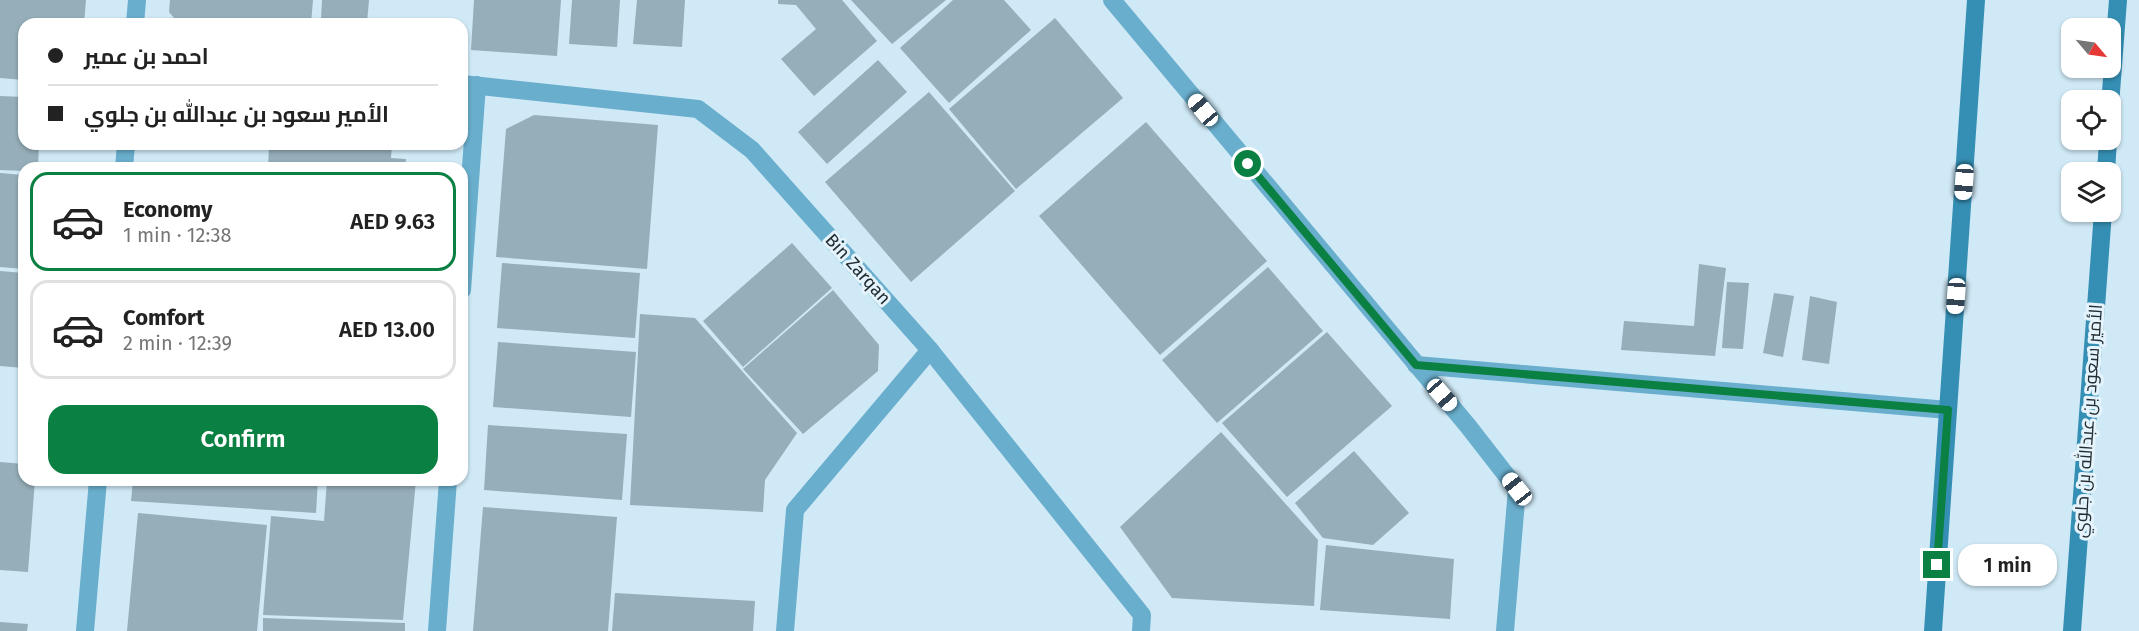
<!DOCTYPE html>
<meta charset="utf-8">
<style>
body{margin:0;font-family:"Fira Sans",Cairo,sans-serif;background:#f6f6f6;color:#222;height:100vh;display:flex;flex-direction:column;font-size:22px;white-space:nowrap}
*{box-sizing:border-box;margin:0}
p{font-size:20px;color:#767676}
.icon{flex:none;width:33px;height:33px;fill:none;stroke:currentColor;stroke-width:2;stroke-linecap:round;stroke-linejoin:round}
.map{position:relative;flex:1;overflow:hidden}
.panel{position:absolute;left:18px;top:162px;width:450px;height:324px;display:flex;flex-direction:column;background:#fff;border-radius:18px;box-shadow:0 2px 4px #0004}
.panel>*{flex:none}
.hud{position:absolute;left:18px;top:18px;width:450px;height:132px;border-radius:18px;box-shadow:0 2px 4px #0004;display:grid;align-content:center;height:132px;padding:0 30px;background:#fff}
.needle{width:39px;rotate:119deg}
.controls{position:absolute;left:2061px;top:18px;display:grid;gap:12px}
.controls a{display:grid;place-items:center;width:60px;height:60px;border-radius:12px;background:#fff;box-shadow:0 2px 4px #0004;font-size:30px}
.end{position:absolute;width:27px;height:27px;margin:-14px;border:8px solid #0b8043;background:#fff;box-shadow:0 0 0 3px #fff}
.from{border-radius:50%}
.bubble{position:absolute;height:42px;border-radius:18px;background:#fff;box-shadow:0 2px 4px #0004;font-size:20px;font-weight:600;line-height:42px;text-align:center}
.car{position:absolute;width:18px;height:36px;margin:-18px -9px;border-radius:8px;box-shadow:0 0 4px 2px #0007;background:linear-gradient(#fff 24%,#345 0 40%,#fff 0 76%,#345 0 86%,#fff 0)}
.hud b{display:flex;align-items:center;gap:21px;height:57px;font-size:22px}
.hud b+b{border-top:2px solid #e0e0e0}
.hud i{width:15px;height:15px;background:#222}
ul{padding:10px 0 0;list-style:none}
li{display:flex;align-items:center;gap:18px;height:99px;margin:0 12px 9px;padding:0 18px;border:3px solid #e0e0e0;border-radius:18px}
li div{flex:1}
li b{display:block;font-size:22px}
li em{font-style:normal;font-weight:600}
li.on{border-color:#0b8043}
li>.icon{width:54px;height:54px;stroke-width:1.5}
.primary-button{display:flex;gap:12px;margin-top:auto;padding:12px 30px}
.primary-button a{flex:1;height:69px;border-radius:18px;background:#0b8043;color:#fff;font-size:24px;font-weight:600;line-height:69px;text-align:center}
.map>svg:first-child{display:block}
.building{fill:#95aeb9}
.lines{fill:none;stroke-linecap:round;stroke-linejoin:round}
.street{stroke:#69aecd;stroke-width:18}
.secondary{stroke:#358fb4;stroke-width:18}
.route{stroke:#0b8043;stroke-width:8}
.labels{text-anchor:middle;stroke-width:6;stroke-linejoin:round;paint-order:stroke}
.street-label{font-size:18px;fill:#232c31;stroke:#e5f4fc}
</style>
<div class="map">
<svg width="2139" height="631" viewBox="0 0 2139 631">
<rect width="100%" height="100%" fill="#cfe9f6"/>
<g class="building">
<polygon points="0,0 86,0 84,24 24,24 24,80 0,78"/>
<polygon points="170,0 313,0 311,24 179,24 169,12"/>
<polygon points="322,0 369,0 367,23 321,18"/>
<polygon points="474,0 561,0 557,56 471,50"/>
<polygon points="572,0 620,0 617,47 569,44"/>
<polygon points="637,0 685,0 682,47 633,44"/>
<polygon points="778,0 842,0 877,41 814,96 781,59 816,29 796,5 778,4"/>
<polygon points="851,0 946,0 892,44"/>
<polygon points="953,0 1004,0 1031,30 949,103 900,48"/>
<polygon points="1055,18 1123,98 1016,189 949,109"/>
<polygon points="878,60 907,92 827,164 798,132"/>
<polygon points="929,92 1015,191 911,282 825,182"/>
<polygon points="0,96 24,97 24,144 39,144 38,168 24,168 24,171 0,170"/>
<polygon points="534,115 658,125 647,269 496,257 506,129"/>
<polygon points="1146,122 1267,261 1160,355 1039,216"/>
<polygon points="278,144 392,144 391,158 406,159 405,168 268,168 269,147 277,148"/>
<polygon points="0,173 24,175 24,269 0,267"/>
<polygon points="792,243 832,288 743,367 703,321"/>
<polygon points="502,263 640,273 635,338 497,328"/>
<polygon points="1699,264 1726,268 1715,356 1621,350 1624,321 1694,326"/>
<polygon points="1268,267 1323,331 1217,423 1162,360"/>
<polygon points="0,271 24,273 24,368 0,366"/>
<polygon points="1727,282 1749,283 1743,349 1722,348"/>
<polygon points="833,290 879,345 878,371 803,434 743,369"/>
<polygon points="1774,293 1794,296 1783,357 1763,353"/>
<polygon points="1810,296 1837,302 1829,364 1802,360"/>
<polygon points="640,314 695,318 797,433 765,480 763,512 630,505"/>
<polygon points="1327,332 1392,406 1287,497 1222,423"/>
<polygon points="498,342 636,352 631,417 493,407"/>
<polygon points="488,425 627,434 622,500 484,490"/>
<polygon points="1221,432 1318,540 1314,606 1172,598 1120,527"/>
<polygon points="1354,451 1409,513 1373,545 1323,538 1295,503"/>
<polygon points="0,462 24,464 24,480 35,480 28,572 0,570"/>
<polygon points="133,480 318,480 316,513 131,501"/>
<polygon points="327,480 416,480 403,620 263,615 271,516 324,521"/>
<polygon points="483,507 617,517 608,631 473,631"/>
<polygon points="138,513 267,525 257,631 127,631"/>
<polygon points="1326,545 1454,559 1450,619 1320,610"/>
<polygon points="615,593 755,601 753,631 612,631"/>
<polygon points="263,618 405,623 405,631 263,631"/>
<polygon points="0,622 28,624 27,631 0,631"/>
</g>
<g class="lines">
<g class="street">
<polyline points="1112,0 1468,426 1517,489 1505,631"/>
<polyline points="135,24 137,0"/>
<polyline points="462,84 698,109 752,150 930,350 1142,615 1141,631"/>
<polyline points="124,168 126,144"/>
<polyline points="462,290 477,85"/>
<polyline points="1416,365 1948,410"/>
<polyline points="85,631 98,480"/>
<polyline points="437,631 448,480"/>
<polyline points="785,631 795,510 930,350"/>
</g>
<g class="secondary">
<polyline points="2110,105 2118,0"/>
<polyline points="2106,172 2108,140"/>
<polyline points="1933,631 1976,0"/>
<polyline points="2072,631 2103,212"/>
</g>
</g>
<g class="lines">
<polyline class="route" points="1248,164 1416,365 1948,410 1937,565"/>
</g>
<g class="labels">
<g class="street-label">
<text transform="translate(858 269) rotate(48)" y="6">Bin Zarqan</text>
<text transform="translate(2088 421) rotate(-86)" y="6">الأمير سعود بن عبدالله بن جلوي</text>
</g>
</g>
</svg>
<div class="controls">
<a><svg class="needle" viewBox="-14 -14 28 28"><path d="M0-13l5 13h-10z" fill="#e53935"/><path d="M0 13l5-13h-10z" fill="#767676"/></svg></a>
<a><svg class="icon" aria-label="locate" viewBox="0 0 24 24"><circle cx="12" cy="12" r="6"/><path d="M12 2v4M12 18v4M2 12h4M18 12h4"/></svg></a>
<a><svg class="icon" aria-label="layers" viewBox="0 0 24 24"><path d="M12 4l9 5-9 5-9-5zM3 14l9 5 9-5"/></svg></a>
</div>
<i class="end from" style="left:1248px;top:164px"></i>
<i class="end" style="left:1937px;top:565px"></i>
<div class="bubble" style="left:1958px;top:544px;width:99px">1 min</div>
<i class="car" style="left:1203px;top:110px;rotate:320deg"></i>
<i class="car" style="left:1964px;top:182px;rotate:184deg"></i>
<i class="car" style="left:1956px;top:296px;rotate:184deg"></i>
<i class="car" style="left:1442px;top:395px;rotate:139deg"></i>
<i class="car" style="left:1517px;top:489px;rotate:322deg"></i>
<div class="hud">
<b><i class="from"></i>احمد بن عمير</b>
<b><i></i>الأمير سعود بن عبدالله بن جلوي</b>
</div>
<section class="panel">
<ul>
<li class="on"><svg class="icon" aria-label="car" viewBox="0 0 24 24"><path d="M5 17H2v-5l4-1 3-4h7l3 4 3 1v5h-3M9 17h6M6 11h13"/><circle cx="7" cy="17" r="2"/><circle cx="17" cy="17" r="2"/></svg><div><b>Economy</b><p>1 min · 12:38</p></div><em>AED 9.63</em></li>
<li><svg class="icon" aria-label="car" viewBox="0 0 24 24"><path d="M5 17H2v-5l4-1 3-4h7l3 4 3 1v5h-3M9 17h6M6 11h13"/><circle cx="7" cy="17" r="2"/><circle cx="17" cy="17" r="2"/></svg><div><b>Comfort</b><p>2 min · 12:39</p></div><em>AED 13.00</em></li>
</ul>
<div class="primary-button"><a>Confirm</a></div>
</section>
</div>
